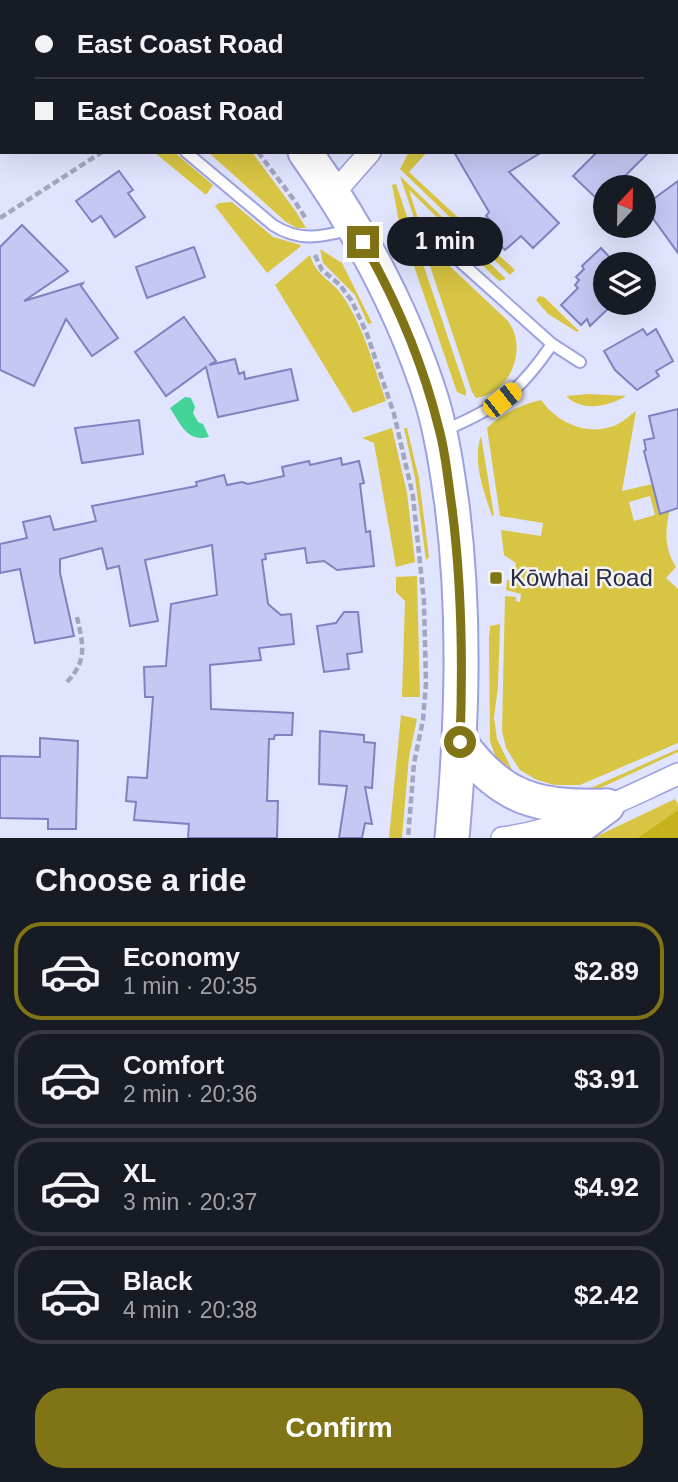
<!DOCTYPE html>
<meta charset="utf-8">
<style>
body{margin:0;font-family:Arial,sans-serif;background:#20242c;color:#f1f3f6;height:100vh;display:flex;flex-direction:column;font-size:26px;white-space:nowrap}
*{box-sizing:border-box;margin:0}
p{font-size:23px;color:#9ea1a6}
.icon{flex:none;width:38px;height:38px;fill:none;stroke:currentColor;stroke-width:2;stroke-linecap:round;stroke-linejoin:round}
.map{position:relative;height:838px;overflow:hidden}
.sheet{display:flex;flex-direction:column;background:#171b24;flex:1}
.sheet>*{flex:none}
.hud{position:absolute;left:0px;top:0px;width:679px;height:154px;box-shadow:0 7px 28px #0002;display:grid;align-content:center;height:154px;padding:0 35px;background:#171b24}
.needle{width:46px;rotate:22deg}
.buttons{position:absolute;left:593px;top:175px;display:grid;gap:14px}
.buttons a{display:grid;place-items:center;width:63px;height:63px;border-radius:50%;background:#171b24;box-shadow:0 7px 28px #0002;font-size:35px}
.end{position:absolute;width:32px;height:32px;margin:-16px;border:9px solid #817416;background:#fff;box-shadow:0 0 0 4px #fff}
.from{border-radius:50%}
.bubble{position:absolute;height:49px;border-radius:24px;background:#171b24;box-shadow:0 7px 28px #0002;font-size:23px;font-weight:700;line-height:49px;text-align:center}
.car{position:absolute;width:21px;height:42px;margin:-21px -10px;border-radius:9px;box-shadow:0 0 5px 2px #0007;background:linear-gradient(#f5c518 24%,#345 0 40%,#f5c518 0 76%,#345 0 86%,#f5c518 0)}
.hud b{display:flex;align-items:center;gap:24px;height:66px;font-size:26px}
.hud b+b{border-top:2px solid #363941}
.hud i{width:18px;height:18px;background:#f1f3f6}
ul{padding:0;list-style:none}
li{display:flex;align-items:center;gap:21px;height:98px;margin:0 14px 10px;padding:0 21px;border:4px solid #363941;border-radius:28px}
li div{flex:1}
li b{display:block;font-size:26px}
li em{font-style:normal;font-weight:700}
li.active{border-color:#817416}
li>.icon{width:63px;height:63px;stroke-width:1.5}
h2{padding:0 35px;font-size:32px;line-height:84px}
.button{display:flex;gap:14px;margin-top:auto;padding:14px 35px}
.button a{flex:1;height:80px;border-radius:28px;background:#817416;color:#fff;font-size:28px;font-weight:700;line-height:80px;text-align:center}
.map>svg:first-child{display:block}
.green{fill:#d8c543;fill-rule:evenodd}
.forest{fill:#c6b21b}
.water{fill:#43d597}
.building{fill:#c4c8f3;stroke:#7f82bf;stroke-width:2}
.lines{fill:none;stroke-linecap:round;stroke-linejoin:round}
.lane-casing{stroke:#9da1df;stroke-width:14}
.street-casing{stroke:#9da1df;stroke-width:24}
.primary-casing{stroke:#9da1df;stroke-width:37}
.path{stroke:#a3a6bf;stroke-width:4.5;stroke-dasharray:7 3.5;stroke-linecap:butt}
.lane{stroke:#fff;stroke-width:10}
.street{stroke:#fff;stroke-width:21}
.primary{stroke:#fff;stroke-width:33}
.route{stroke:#817416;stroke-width:9}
.poi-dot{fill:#817416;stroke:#f3f3f3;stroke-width:2.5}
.labels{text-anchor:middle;stroke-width:5;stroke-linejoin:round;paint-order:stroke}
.poi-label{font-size:24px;fill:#2a2c45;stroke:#f3f3f3;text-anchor:start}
</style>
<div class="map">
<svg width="678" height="838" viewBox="0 0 678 838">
<rect width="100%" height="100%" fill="#e1e4fe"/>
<g class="green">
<polygon points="154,152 174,152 213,185 206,195"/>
<polygon points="208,152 252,152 297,213 306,228 297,228 286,222"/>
<polygon points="409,152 427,152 409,172 464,223 460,227 400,169"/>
<path d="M400 176 506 279 499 281 456 240 440 257 507 320C529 346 511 394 476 398L472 392ZM409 190 454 234 431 260Z"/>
<polygon points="396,184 466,391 466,396 457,392 399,222 392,185"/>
<polygon points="232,202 273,237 301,245 300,247 267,273 215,206 219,203"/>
<polygon points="467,226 515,270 510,275 477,243 479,240 471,232 468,235 463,230"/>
<polygon points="320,249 342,263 372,323 368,324 355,295 323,263"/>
<path d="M310 255C317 278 333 280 344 298 364 328 374 367 386 401L353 413 275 285Z"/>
<polygon points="539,296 544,297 579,331 577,332 548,314 536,300"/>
<path d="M589 394 626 396C608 407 582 412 566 396Z"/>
<path d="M541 400C557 423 590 438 618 424 624 421 630 415 636 411L622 491 678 478C671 509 657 537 676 567L666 578 678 589V743L580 785H554L535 779 520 770 506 748 502 731 505 596 516 597V601L520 602 521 594 506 590 507 580H513L516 563 504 555 501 530 541 536 543 523 500 516 487 428C503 413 520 405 541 400ZM650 496 655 515 634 521 629 502Z"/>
<polygon points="392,428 407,493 415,562 396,567 374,443 362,438"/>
<polygon points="404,428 407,428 419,479 429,557 426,560 415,478"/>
<path d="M481 436 494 515 492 516C484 491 472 462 481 436Z"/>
<polygon points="417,576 420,697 402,697 405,601 396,592 396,577"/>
<polygon points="500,624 498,686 494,718 497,739 515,776 497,761 490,741 489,638 490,626"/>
<polygon points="401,715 417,719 409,757 402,838 389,838"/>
<polygon points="678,749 678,752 596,790 572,794 534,785 572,791 593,787"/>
<polygon points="675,799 678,804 678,838 593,838"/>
</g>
<polygon class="forest" points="678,810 678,838 638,838"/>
<path class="water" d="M185 397 191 398 195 407 193 413 198 422 203 424 209 437C187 442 181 425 170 408Z"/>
<g class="building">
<polygon points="454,152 542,152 509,172 559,223 533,248 521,236 505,250 486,231 494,224 486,216 489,212"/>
<polygon points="597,152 649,152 614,187 606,187 606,195 599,201 573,176"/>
<polygon points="119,171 133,190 128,193 145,217 115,237 101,216 92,222 76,201"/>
<polygon points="678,181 678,253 644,206"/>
<polygon points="22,225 68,271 24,301 83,283 81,286 118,338 92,356 66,319 34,386 0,370 0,247"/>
<polygon points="194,247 205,277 147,298 136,267"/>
<polygon points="601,248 616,264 606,264 606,303 614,303 590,326 587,319 581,325 561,305 578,288 575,285 579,280 576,277 584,269 582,266"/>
<polygon points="184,317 216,361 209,365 235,359 239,374 244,372 245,379 291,369 298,400 218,417 206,367 166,396 135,352"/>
<polygon points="643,329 647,335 656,329 673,361 656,371 659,376 637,390 615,370 604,351"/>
<polygon points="678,409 678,508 660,514 644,451 646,450 644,440 654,438 649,416"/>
<polygon points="139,420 143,454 82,463 75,428"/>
<polygon points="341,458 342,465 359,461 364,483 360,484 366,532 370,531 374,566 337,570 324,561 307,563 305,548 265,554 266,559 262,560 268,604 281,615 291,614 294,644 259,648 261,660 210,665 211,709 293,713 292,735 275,735 274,739 269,739 267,801 278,801 277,838 188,838 189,824 134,820 136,802 126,801 128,777 147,778 153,697 145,697 144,667 166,666 171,604 217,595 212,545 145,560 158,621 130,626 119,566 107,569 102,548 60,559 60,573 74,636 35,643 20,569 0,573 0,544 27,538 23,522 50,516 54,530 96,521 92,506 197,486 196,482 224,475 227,485 242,482 248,484 284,476 282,467 309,461 310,465"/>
<polygon points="344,612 358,612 362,652 347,654 349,669 324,672 317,626 336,623"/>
<polygon points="320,731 364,735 364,742 375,743 372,788 365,787 372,824 365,823 362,838 339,838 347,786 319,784"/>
<polygon points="40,738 78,741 76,829 48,829 48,819 0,818 0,756 40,757"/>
</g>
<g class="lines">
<g class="lane-casing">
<g id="lane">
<polyline points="0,1 2,2"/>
<path d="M186 152 273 225C299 242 320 237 349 230"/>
<polyline points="455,257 552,344 580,362"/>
<path d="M445 430C497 408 520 392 552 344"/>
</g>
</g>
<g class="street-casing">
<g id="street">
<polyline points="512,2 513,0"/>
<polyline points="334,193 370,152"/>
<path d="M502 838C565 830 621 800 678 774"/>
</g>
</g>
<g class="primary-casing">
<g id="primary">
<polyline points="150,0 152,2"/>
<path d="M305 152C360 230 404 311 432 401 442 435 447 470 452 505 466 616 462 727 452 838"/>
<path d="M460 742C501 800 539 808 607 806"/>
<polyline points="564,838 607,806"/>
</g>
</g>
<g class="path">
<polyline points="85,0 87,2"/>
<polyline points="258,152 294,200 306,219"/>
<polyline points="0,218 102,152"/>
<polyline points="315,255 322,270 339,284 352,301 367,334 394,414 413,496 424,601 426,683 423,720 414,763 408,838"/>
<path d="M67 682C88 660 83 644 77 617"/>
</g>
<use href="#lane" class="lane"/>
<use href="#street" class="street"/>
<use href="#primary" class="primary"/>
</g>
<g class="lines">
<path class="route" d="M363 242C396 300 423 363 439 429 446 454 448 482 452 508 462 586 463 664 460 742"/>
</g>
<rect class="poi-dot" x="489" y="571" width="14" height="14" rx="3.5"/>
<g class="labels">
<g class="poi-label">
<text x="510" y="586">Kōwhai Road</text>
</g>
</g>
</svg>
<div class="buttons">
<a><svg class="needle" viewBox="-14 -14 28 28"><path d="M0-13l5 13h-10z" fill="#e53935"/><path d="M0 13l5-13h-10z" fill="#9ea1a6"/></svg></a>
<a><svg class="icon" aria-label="layers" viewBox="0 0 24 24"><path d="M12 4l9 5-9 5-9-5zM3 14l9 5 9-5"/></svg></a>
</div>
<i class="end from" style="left:460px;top:742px"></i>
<i class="end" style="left:363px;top:242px"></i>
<div class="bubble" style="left:387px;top:217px;width:116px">1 min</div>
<i class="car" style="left:502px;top:400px;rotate:52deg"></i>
<div class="hud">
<b><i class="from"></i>East Coast Road</b>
<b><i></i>East Coast Road</b>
</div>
</div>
<section class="sheet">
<h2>Choose a ride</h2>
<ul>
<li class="active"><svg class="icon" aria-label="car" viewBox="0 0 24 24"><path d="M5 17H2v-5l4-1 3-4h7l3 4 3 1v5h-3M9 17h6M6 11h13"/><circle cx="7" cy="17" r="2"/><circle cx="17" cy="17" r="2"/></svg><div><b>Economy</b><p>1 min · 20:35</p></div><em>$2.89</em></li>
<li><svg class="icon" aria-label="car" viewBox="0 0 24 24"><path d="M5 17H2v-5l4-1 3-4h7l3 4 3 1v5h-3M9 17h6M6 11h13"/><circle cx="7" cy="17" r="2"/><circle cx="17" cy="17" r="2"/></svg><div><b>Comfort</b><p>2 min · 20:36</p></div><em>$3.91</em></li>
<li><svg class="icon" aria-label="car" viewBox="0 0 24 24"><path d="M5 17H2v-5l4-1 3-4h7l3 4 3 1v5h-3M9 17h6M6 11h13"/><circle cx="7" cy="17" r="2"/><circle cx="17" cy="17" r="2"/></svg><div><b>XL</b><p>3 min · 20:37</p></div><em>$4.92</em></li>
<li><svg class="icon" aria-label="car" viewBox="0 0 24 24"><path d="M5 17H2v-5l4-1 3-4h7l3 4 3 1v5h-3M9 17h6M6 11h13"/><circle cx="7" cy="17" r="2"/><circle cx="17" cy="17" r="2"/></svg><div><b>Black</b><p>4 min · 20:38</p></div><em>$2.42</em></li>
</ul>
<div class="button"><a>Confirm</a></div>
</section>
